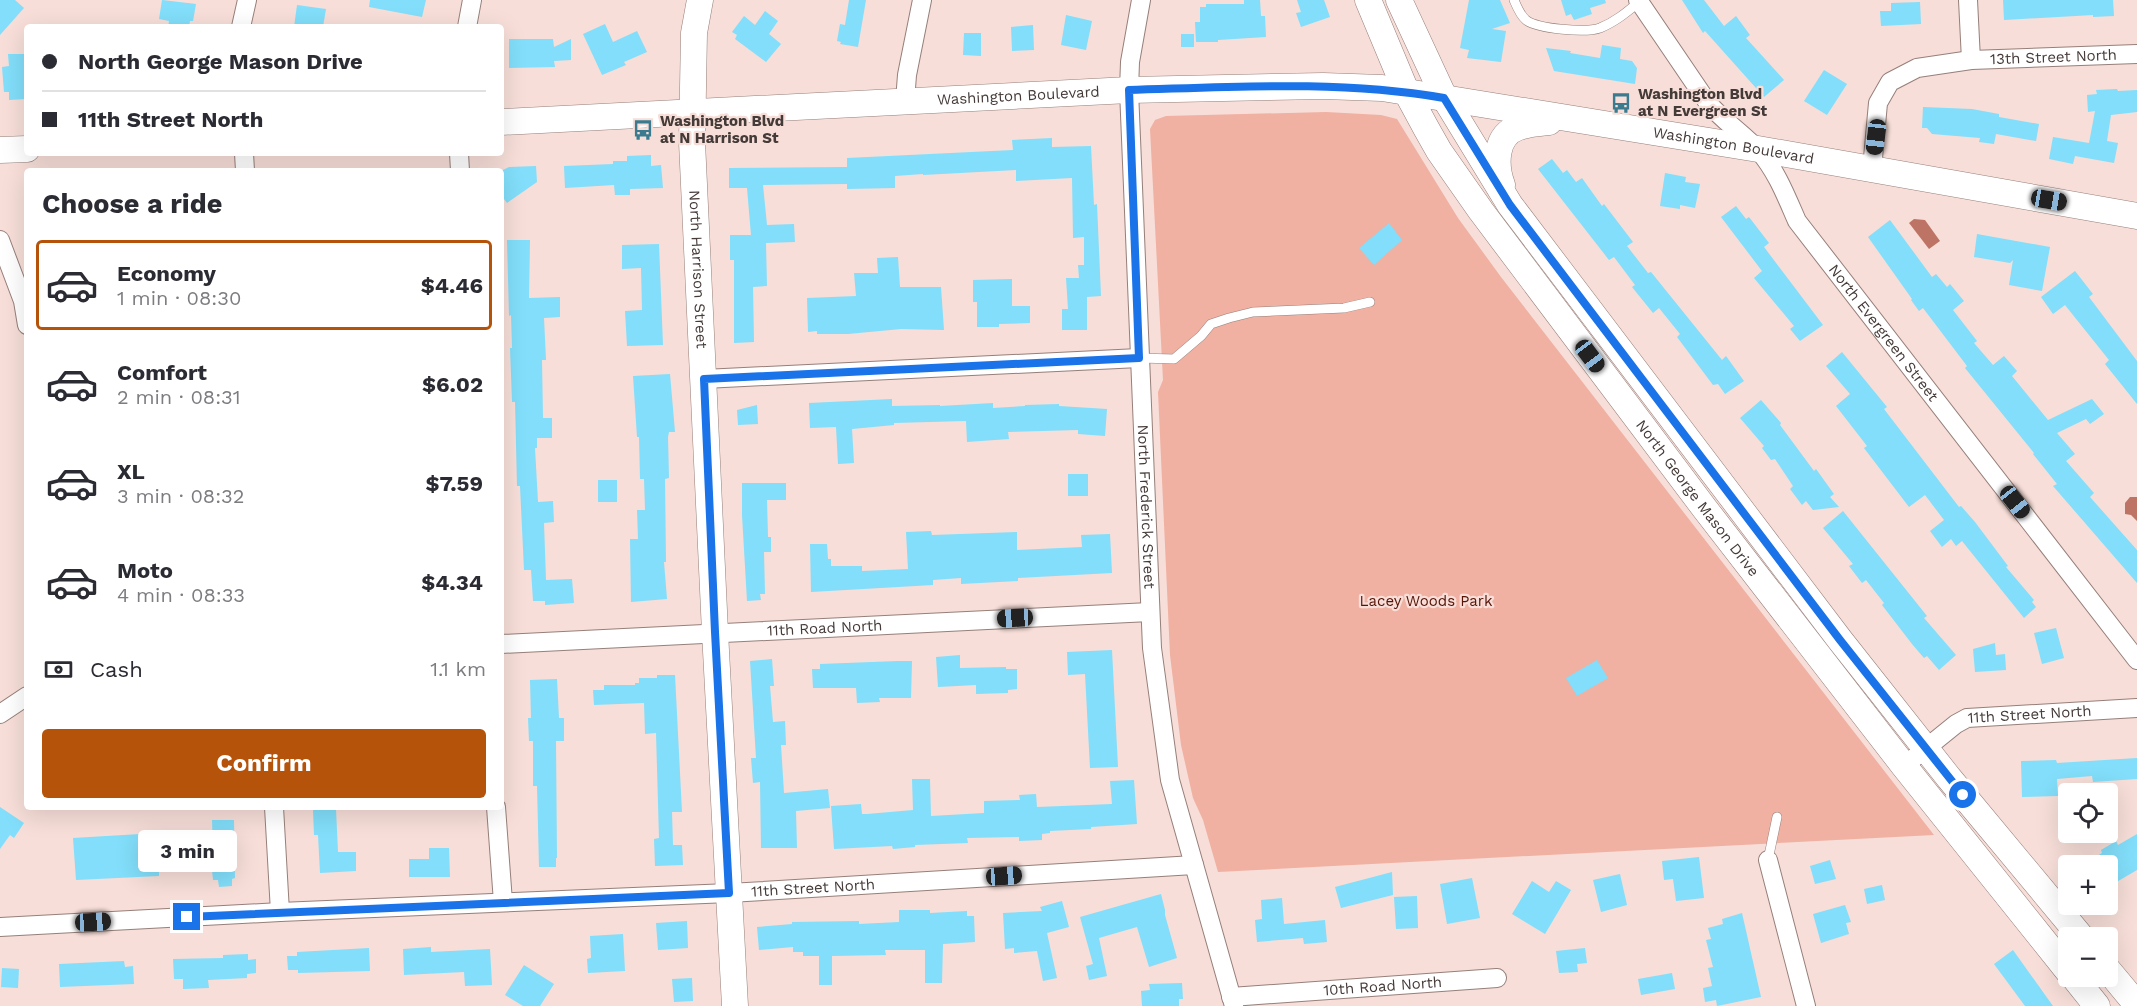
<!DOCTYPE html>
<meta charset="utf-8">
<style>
body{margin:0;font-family:"Work Sans",sans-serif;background:#f2f2f3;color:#2b2b33;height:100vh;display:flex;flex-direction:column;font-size:22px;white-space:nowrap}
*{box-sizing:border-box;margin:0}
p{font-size:20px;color:#7c7c81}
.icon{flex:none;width:33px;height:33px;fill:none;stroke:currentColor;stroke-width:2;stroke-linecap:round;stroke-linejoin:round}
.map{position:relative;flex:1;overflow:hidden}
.panel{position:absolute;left:24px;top:168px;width:480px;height:642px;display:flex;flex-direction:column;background:#fff;border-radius:6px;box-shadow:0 6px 24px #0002}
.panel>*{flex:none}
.top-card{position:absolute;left:24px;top:24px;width:480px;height:132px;border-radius:6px;box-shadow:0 6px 24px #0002;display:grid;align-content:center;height:132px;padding:0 18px;background:#fff}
.controls{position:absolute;left:2058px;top:783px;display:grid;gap:12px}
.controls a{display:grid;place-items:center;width:60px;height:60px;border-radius:6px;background:#fff;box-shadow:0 6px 24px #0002;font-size:30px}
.end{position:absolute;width:27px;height:27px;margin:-14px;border:8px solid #1a73e8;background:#fff;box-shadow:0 0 0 3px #fff}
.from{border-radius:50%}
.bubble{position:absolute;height:42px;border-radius:6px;background:#fff;box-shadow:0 6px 24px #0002;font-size:20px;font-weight:700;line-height:42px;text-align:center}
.car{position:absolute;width:18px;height:36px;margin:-18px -9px;border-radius:8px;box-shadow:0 0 4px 2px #0007;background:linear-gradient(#222 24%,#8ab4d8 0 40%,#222 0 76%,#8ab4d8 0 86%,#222 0)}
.top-card b{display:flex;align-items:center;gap:21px;height:57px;font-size:22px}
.top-card b+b{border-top:2px solid #e1e1e2}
.top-card i{width:15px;height:15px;background:#2b2b33}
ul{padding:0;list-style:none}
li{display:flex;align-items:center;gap:18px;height:90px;margin:0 12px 9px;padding:0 6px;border:3px solid transparent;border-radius:6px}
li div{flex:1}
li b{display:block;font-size:22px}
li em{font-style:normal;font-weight:700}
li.current{border-color:#b45309}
li>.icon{width:54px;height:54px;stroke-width:1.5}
h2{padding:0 18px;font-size:27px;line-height:72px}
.pay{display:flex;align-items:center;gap:15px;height:66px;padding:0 18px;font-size:22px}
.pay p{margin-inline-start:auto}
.action{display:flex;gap:12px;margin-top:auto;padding:12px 18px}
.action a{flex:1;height:69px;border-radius:6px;background:#b45309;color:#fff;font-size:24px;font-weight:700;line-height:69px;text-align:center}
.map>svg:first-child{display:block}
.green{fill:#f0b0a2}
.water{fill:#bd7464}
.building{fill:#82defa}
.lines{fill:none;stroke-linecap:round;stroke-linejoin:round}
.lane-casing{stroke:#967f7a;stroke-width:10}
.street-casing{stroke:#967f7a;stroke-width:20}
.secondary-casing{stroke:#967f7a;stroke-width:27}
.lane{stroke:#fff;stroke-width:9}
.street{stroke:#fff;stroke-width:18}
.secondary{stroke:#fff;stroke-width:26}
.route{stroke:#1a73e8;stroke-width:8}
.labels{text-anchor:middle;stroke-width:4.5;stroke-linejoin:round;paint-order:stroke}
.street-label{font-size:15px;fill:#443a38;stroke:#f7ded8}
.poi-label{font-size:15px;font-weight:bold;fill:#443a38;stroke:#f7ded8;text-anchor:start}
.park-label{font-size:15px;fill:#561306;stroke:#f7ded8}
</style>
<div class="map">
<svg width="2137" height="1006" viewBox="0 0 2137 1006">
<rect width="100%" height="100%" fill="#f7ded8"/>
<polygon class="green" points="1326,112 1381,115 1397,119 1458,218 1501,277 1934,835 1218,872 1203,820 1193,798 1181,745 1170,655 1158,392 1163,380 1150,129 1155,120 1166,116"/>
<g class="water">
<polygon points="1914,219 1925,220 1940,241 1929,249 1909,223"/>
<polygon points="2130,497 2137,497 2137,521 2131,515 2125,514 2125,503"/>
</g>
<g class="building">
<polygon points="0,0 15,0 24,8 0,35"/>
<polygon points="162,0 196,4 193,21 190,21 189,27 168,27 169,21 159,19"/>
<polygon points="370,0 426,0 422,17 369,7"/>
<polygon points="849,0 866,0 858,47 840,44 841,42 837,41 840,24 845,25"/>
<polygon points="1244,0 1260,0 1261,16 1265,16 1266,37 1218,40 1218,42 1196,42 1195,22 1200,22 1200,7 1206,7 1206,4 1244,4"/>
<polygon points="1297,0 1324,0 1330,17 1301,27 1296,13 1301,12"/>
<polygon points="1469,0 1500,0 1510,23 1492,29 1506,31 1501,62 1467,58 1469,50 1460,48"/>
<polygon points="1561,0 1605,0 1606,3 1590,8 1592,14 1574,20 1571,14 1566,16"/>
<polygon points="1682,0 1704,0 1724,26 1736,16 1750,35 1746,38 1784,80 1764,97 1705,31 1703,33"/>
<polygon points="2003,0 2113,0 2114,16 2093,17 2093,15 2004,20"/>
<polygon points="1920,2 1921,24 1881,26 1880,11 1891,11 1891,3"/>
<polygon points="297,5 326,9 323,27 294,27"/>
<polygon points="765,11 778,21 769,34 781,44 766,62 735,39 737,35 732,32 744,16 755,25"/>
<polygon points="1066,15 1092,21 1086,50 1061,45"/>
<polygon points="605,24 613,42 637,31 647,52 624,62 626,65 602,75 583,34"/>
<polygon points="1033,25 1034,50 1012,51 1011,27"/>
<polygon points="964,33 981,33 981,56 963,55"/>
<rect x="1181" y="34" width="13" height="13"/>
<polygon points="509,39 553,39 554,47 571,39 571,60 554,61 555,67 509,68"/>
<polygon points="1602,45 1621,48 1620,59 1632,61 1637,68 1635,84 1554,71 1546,48 1571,51 1570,53 1600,58"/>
<polygon points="8,54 27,54 26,99 9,100 9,92 4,92 2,67 9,66"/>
<polygon points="1824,70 1847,84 1827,115 1804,101"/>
<polygon points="2117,89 2118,91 2137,90 2137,112 2111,115 2107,141 2118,143 2114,163 2075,156 2073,164 2049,159 2053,137 2089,143 2095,111 2088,112 2087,95 2097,94 2096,90"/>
<polygon points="1923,107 1972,109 1999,114 1999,117 2039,124 2036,141 1996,134 1994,144 1979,142 1980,138 1932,134 1927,128 1922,128"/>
<polygon points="1052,138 1052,147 1091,146 1094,205 1097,204 1101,296 1087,297 1087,330 1062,330 1062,309 1068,309 1066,278 1079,278 1078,265 1084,265 1084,237 1073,238 1072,178 1016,181 1016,170 923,175 923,174 895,176 895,188 847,189 847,184 763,185 767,225 794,224 795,242 766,243 767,286 753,287 754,342 734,343 734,260 730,260 730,235 751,235 747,188 729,188 729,168 847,167 847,158 1013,150 1012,140"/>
<polygon points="651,155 651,166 661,165 663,188 630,189 630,195 615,195 614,185 565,188 564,166 613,164 613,161 627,161 627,156"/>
<polygon points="1552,159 1563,173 1567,170 1576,182 1582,178 1602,206 1604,204 1633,242 1627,246 1648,273 1651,272 1722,360 1726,356 1744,381 1725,394 1718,384 1713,385 1677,337 1680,334 1659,308 1653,313 1632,287 1635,285 1614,257 1609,260 1538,169"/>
<polygon points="536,166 537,182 507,203 501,195 501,171 509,167"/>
<polygon points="1665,173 1686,177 1685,182 1700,184 1695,208 1680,205 1680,209 1660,206"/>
<polygon points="1736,206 1746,219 1749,217 1769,243 1764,247 1823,325 1800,341 1790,329 1794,326 1754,278 1762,271 1721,217"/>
<polygon points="1890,220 1932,277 1936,274 1947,287 1950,284 1964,301 1953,310 1977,341 1974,343 1993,365 2004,356 2017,371 2012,376 2048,420 2092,399 2104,414 2090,424 2086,419 2057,433 2075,454 2066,461 2094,493 2090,497 2137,550 2137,583 2053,486 2057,484 2033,454 2034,453 1965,368 1967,366 1923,308 1919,311 1911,300 1912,299 1868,237"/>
<polygon points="1389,223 1402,240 1374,265 1359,248"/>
<polygon points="1977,234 2050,247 2042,291 2009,285 2013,260 2010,263 1974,257"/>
<polygon points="507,240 530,240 529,298 560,297 560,317 544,318 546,360 542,360 543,418 552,418 552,438 537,438 537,448 535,448 538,502 553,501 554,522 544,523 546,580 572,579 574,603 545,605 545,601 533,601 531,570 524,570 520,486 517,486 515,402 512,402 510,348 512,348 511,315 509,316"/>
<polygon points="659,244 663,345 627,346 625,311 642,310 641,268 622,269 622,245"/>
<polygon points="898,257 900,287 941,287 944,330 901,329 848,334 817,334 817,331 808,332 807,298 856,296 854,273 878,273 877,258"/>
<polygon points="2075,271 2093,294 2089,297 2137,361 2137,404 2105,364 2109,360 2065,305 2053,314 2041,297"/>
<polygon points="1012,279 1012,306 1030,306 1030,323 999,324 999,327 977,327 977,302 973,302 973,280"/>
<polygon points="1842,352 1887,407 1884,409 1959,507 1961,506 1975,522 2008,566 2006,567 2034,600 2032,602 2036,607 2024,618 1962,541 1956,546 1951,539 1942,547 1930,531 1944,520 1925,495 1909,507 1864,448 1867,446 1836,406 1850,394 1826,366"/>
<polygon points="670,374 675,432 669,432 668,437 669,478 665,479 666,562 664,562 667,599 631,602 630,539 638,539 637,510 645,510 644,479 640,479 639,437 637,437 633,376"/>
<polygon points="892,399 892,406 940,405 940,406 993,403 993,408 1025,406 1025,405 1059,404 1059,406 1107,409 1105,436 1078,434 1078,430 1008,432 1009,439 967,442 966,421 894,423 894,425 852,429 854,463 838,464 836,427 810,428 809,403"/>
<polygon points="1761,400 1781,423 1780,425 1814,471 1816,469 1834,494 1830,497 1839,507 1813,510 1806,501 1802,505 1790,489 1793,486 1775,459 1771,460 1762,448 1764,446 1740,418"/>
<polygon points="757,405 758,424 738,425 737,410"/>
<rect x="1068" y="474" width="20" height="22"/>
<rect x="598" y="480" width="19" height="22"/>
<polygon points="742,483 786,483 786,500 767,500 768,537 771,537 771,552 764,552 765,594 760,594 761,600 747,601 742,515"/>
<polygon points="1843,511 1927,616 1924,618 1956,655 1939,670 1927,656 1924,658 1912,644 1882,605 1884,603 1866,580 1862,583 1849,566 1853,564 1823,528"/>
<polygon points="931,531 932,535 1017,532 1017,550 1082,547 1081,535 1110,534 1112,573 1018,578 1018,581 961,584 961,578 933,580 933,585 811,592 810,544 827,544 828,559 831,559 831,566 862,566 862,571 908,569 906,532"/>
<polygon points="2056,628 2064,658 2042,664 2034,633"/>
<polygon points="1995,643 1996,655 2005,654 2006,670 1975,672 1973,649"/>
<polygon points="1112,650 1118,767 1090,768 1085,674 1068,675 1067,652"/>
<polygon points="960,655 960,668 1006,667 1006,669 1017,669 1017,689 1008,690 1008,693 976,694 976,685 938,687 936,657"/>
<polygon points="772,659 774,686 770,686 773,722 785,721 786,745 781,745 784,793 828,789 830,808 796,811 797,848 761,848 760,782 753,783 751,758 756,758 750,661"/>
<polygon points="1597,660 1608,678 1577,696 1566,678"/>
<polygon points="898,661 912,661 911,698 879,698 880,702 857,703 856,688 813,688 812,669 820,669 820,664"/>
<polygon points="657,675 675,675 682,812 672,812 673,845 682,845 683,865 655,866 654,839 659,838 656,733 645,734 644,703 594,705 593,690 604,690 604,685 635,685 635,683 639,683 639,678 657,678"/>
<polygon points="557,679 559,718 564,718 564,741 556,741 557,858 556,858 556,867 539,867 537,786 533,786 533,741 529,741 528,718 531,718 530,680"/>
<polygon points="2137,758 2137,779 2093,782 2092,776 2057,779 2058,796 2022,797 2021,761 2056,760 2057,763"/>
<polygon points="912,779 930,779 931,816 984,813 984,801 1020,800 1019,795 1036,794 1037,807 1112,804 1110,781 1134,780 1137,824 1091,827 1091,829 1050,831 1050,833 1042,834 1042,840 1019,841 1019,837 967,838 968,843 915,845 915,847 893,849 892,846 834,849 831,806 861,804 862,814 867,814 913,810"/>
<polygon points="0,807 24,823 14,838 10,835 0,849"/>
<polygon points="336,809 338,852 356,852 356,871 320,873 318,835 314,835 313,810"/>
<polygon points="212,820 234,820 235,878 232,879 232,886 219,887 218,880 213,880 212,870 159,870 159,876 76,880 73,838 157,833 158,852 213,851"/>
<polygon points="2137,834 2137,870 2108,887 2108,866 2081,866 2102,853 2101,850 2116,841 2118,845"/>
<polygon points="429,848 449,848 450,877 409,877 409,859 429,859"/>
<polygon points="1699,857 1704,898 1676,901 1673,879 1664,880 1662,861"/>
<polygon points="1830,860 1836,879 1815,884 1810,866"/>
<polygon points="1392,872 1393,895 1341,908 1335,887"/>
<polygon points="1620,874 1627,905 1601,912 1593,880"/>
<polygon points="1472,878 1480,918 1447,924 1440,884"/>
<polygon points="1532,881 1549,892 1556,881 1571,890 1545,934 1512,914"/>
<polygon points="1882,885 1885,900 1867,904 1864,889"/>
<polygon points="1161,894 1165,910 1165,915 1177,958 1149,967 1137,927 1099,938 1107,976 1089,980 1086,966 1093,964 1080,917"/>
<polygon points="1417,896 1418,928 1396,929 1394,897"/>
<polygon points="1282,898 1284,924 1325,920 1327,942 1304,944 1303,938 1257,942 1255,920 1262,919 1261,900"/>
<polygon points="1062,901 1069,927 1047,933 1057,978 1043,981 1037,951 1014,953 1014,948 1005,949 1003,913 1042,911 1040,907"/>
<polygon points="1845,905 1851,922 1846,923 1849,934 1821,943 1813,914"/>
<polygon points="899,910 930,910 930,913 967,911 967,916 974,916 975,942 943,944 942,983 925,983 925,950 885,950 886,955 832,956 832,985 819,985 819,956 803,956 803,952 793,952 793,947 759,950 757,927 792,924 792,922 859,921 859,924 899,922"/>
<polygon points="1742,913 1761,997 1717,1006 1716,1000 1705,1002 1703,988 1712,986 1708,968 1713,967 1706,940 1711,939 1708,928 1723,924 1722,919"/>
<polygon points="687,921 688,948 658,950 656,923"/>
<polygon points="623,934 625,971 588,973 587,959 591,958 590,936"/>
<polygon points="431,947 431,952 490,949 492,985 465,986 464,972 404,975 403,949"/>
<polygon points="369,948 370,971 298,973 298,970 288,970 287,956 297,956 297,952"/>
<polygon points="1585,948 1587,963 1577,964 1578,972 1559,973 1556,951"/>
<polygon points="2013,950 2053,1006 2025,1006 1994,964"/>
<polygon points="248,954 248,960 256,959 256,973 247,974 247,978 208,980 209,988 183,989 183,979 174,979 173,959 223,958 223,955"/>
<polygon points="124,961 125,967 133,966 134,984 60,987 59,964"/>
<polygon points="524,965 554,984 540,1006 523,1006 505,995"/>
<polygon points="2,968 19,969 18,988 1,987"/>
<polygon points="1672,973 1675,989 1641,995 1638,979"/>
<polygon points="692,978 693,1001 674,1002 672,979"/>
<polygon points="1182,983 1183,999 1179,999 1179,1006 1142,1006 1141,991 1150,990 1149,984"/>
</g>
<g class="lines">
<g class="lane-casing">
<g id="lane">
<path d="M1514 0C1517 7 1520 15 1526 20 1538 29 1586 33 1600 28 1615 22 1627 12 1639 2"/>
<polyline points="1139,358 1174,359 1201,336 1211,324 1229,318 1253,312 1344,308 1370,302"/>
<polyline points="1768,860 1777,817"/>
</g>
</g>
<g class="street-casing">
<g id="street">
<path id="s1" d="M1141 0 1130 62 1129 90 1152 648 1170 780 1234 1006"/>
<path id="s2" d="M1638 0 1708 103C1723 121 1744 134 1759 151 1777 172 1786 196 1797 221L2137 660"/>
<polyline points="1968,0 1971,60"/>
<polyline points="241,27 247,0"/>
<polyline points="467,27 472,0"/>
<polyline points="905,101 907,75 922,0"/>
<polyline points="244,153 245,171"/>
<polyline points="459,153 460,171"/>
<path id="s3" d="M1872 169 1878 103 1890 82 1917 68 1971 60 2137 54"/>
<polyline points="0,240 23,301 27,325"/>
<polyline points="704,379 1139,358"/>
<path id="s4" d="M501 644 1150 612"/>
<polyline points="0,714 27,696"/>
<path id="s5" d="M1904 766 1956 724 1967 718 2137 708"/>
<polyline points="274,807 280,912"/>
<polyline points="496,807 503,902"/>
<polyline points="1768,860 1806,1006"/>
<path id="s6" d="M0 927 280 912 729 893 1194 865"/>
<path id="s7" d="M1231 997 1497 978"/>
</g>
</g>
<g class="secondary-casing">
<g id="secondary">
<path id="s8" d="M700 0 694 33 692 142 715 632 735 1006"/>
<path id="s9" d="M1368 0 1406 91 1426 128 1439 151 1481 211 1705 509 1904 766 2068 971"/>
<polyline points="1399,0 1444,97 1510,205 1840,640 1949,778 2082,938"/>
<path id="s10" d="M501 122 1129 90 1323 86 1382 88 1758 149 2137 216"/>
<polyline points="0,150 27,149"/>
<path d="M1502 185C1495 166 1494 135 1519 127 1528 124 1539 123 1549 122"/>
<polyline points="2108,970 2137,1005"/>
<polyline points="2073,976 2097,1006"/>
</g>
</g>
<use href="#lane" class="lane"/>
<use href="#street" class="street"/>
<use href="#secondary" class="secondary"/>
</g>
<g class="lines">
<path class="route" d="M187 917 729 893 715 632 704 379 1139 358 1129 90C1234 87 1339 80 1444 98L1510 205 1840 640 1963 795"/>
</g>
<defs>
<g id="bus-bare" transform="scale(1.62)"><path d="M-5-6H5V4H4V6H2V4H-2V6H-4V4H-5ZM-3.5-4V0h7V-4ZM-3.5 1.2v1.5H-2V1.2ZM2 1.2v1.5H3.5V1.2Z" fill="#3b7b8f" stroke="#f7ded8" stroke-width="2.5" paint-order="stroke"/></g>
</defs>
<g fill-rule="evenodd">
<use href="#bus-bare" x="1621" y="103"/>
<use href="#bus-bare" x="643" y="130"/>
</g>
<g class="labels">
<g class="street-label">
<text dy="5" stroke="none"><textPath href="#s3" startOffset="258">13th Street North</textPath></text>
<text dy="5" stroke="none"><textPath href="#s10" startOffset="518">Washington Boulevard</textPath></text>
<text dy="5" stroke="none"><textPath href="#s10" startOffset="1238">Washington Boulevard</textPath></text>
<text dy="5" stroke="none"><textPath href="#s8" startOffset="270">North Harrison Street</textPath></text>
<text dy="5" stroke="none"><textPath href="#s2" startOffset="416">North Evergreen Street</textPath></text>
<text dy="5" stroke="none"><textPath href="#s9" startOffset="600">North George Mason Drive</textPath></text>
<text dy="5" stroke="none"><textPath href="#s1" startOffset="508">North Frederick Street</textPath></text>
<text dy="5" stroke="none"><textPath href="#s4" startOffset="324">11th Road North</textPath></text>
<text dy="5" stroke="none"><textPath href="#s5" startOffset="142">11th Street North</textPath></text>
<text dy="5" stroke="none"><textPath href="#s6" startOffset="814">11th Street North</textPath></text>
<text dy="5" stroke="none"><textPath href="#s7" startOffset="152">10th Road North</textPath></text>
</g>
<g class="poi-label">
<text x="1638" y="99">Washington Blvd<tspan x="1638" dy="17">at N Evergreen St</tspan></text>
<text x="660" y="126">Washington Blvd<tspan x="660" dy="17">at N Harrison St</tspan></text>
</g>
<g class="park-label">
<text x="1426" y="606">Lacey Woods Park</text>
</g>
</g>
</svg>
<div class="controls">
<a><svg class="icon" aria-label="locate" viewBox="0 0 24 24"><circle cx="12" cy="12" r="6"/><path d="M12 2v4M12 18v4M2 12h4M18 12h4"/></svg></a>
<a>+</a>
<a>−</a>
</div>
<i class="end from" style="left:1963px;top:795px"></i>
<i class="end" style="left:187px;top:917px"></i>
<div class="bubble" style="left:138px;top:830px;width:99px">3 min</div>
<i class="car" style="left:1876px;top:137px;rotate:187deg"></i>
<i class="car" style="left:2049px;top:200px;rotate:100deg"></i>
<i class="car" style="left:1590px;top:356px;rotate:143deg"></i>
<i class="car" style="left:2015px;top:502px;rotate:142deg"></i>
<i class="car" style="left:1015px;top:618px;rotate:267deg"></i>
<i class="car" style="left:1004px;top:876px;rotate:86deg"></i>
<i class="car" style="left:93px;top:922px;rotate:87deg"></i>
<div class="top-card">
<b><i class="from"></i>North George Mason Drive</b>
<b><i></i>11th Street North</b>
</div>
<section class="panel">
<h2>Choose a ride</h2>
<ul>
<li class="current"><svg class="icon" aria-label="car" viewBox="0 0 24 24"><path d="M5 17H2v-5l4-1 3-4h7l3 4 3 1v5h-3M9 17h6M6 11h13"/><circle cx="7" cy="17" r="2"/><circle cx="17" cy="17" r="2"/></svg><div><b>Economy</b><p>1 min · 08:30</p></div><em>$4.46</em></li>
<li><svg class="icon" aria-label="car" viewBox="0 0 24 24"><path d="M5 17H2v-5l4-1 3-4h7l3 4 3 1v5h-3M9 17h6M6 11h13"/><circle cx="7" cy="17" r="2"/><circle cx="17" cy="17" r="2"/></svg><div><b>Comfort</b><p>2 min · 08:31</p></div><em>$6.02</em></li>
<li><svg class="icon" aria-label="car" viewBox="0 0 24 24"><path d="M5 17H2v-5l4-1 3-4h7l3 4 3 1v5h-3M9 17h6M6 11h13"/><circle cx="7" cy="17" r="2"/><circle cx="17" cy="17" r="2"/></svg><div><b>XL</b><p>3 min · 08:32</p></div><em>$7.59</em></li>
<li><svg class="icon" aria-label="car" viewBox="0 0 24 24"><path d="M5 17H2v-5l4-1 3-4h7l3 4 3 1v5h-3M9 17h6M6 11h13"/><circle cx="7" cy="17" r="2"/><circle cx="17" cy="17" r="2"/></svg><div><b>Moto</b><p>4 min · 08:33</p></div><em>$4.34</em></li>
</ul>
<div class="pay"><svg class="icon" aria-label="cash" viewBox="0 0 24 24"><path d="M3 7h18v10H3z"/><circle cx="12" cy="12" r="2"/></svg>Cash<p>1.1 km</p></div>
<div class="action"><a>Confirm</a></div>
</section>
</div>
